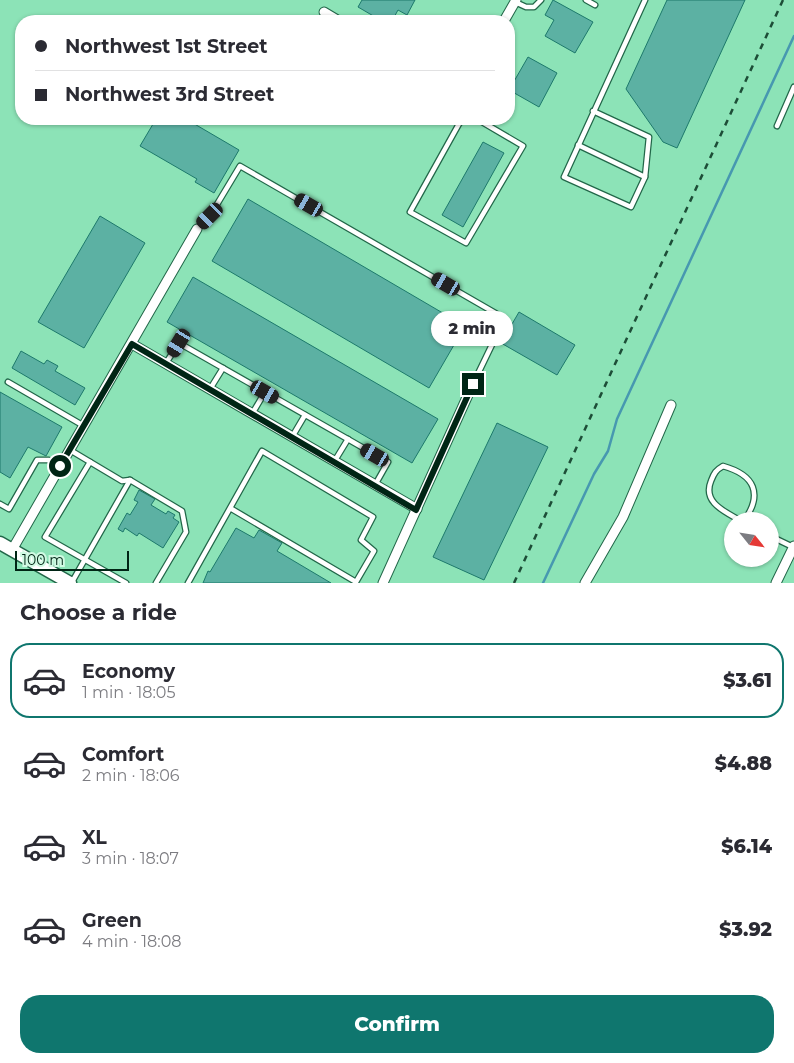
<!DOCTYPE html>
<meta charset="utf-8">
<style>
body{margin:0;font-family:Montserrat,sans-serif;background:#f7f7f7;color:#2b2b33;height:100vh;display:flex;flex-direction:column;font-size:19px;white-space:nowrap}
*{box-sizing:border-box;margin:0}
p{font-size:16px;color:#7c7c81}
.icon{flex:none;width:28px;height:28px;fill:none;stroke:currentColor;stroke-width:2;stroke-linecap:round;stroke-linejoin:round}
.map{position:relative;height:583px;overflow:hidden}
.details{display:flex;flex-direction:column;background:#fff;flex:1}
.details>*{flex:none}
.top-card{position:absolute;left:15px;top:15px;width:500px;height:110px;border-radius:20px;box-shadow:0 1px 4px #0004;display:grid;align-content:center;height:110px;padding:0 20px;background:#fff}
.needle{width:32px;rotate:120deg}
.fabs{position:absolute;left:724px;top:512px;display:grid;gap:10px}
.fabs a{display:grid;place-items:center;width:55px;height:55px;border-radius:50%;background:#fff;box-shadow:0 1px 4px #0004;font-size:25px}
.scale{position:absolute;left:15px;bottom:12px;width:114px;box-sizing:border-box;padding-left:5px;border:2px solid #002515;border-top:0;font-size:14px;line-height:18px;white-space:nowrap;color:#002515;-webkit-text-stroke:4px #d0fae3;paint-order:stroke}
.end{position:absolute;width:22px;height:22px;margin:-11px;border:6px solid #002515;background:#fff;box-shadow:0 0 0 2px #fff}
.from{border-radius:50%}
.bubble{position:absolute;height:35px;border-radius:18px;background:#fff;box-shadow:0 1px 4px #0004;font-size:16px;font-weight:800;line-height:35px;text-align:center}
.car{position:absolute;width:15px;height:30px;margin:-15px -8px;border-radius:6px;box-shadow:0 0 4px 1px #0007;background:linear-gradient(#222 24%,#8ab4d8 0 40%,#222 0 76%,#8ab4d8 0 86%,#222 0)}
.top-card b{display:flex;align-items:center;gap:18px;height:48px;font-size:19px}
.top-card b+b{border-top:1px solid #e1e1e2}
.top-card i{width:12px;height:12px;background:#2b2b33}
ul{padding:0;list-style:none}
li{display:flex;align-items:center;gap:15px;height:75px;margin:0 10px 8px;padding:0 10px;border:2px solid transparent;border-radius:20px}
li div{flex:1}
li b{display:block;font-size:19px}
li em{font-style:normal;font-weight:800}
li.selected{border-color:#0f766e}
li>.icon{width:45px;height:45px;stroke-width:1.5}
h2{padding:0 20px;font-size:22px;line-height:60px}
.cta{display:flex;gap:10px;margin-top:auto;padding:10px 20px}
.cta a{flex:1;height:58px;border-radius:20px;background:#0f766e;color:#fff;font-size:20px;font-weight:800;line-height:58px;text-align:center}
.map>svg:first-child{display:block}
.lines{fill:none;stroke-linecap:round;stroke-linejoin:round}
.stream{stroke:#4798b0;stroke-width:2.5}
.building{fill:#5cb1a3;stroke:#1d796b}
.lane-casing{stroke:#226749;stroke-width:7}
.street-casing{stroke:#226749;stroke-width:11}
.secondary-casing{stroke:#226749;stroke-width:15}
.lane{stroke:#fff;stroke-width:4.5}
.street{stroke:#fff;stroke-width:9}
.secondary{stroke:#fff;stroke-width:12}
.rail{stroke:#1d4d37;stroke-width:2.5;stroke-dasharray:6 6;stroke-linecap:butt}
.route{stroke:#002515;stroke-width:6}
</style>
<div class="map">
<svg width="794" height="583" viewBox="0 0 794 583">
<rect width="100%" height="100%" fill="#8ce3b7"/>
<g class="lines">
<polyline class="stream" points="543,583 594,474 608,451 617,419 794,36"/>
</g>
<g class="building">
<polygon points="362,0 415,0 407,15 398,10 392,21 382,21 358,7"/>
<polygon points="553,0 593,22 575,53 545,36 554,20 545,15"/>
<polygon points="667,0 745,0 677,148 663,142 626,89"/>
<polygon points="528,57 557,73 539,107 509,90"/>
<polygon points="156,119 186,119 239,150 214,193 195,182 197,179 140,146"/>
<polygon points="483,142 504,153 463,227 442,215"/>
<polygon points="248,199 465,326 429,388 212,261"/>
<polygon points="100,216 145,243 84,348 38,322"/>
<polygon points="193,277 438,419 412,463 167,322"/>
<polygon points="519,312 575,345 557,375 501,343"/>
<polygon points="21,351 44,364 47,360 58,366 55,371 85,388 75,405 12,368"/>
<polygon points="0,392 62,427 46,456 28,447 10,478 0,472"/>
<polygon points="497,423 548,447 484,580 433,557"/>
<polygon points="139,490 155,499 151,505 166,514 168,511 175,515 173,518 179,522 163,548 139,533 137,536 125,528 123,532 118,529 127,513 130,515 138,502 134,500"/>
<polygon points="236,528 254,538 259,530 282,543 277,551 331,583 203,583 208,571 210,572"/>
</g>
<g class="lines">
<g class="lane-casing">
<g id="lane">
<polyline points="586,0 595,5"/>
<polyline points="515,2 526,7 534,7 541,0"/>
<polyline points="593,111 649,137 645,177 631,207 564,177 645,0"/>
<polyline points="477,119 523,146 466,243 410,212 460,122 477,119"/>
<polyline points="777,126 794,87"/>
<polyline points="578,145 645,177"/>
<polyline points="197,229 210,216 240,166 497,314 502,324 473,384"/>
<polyline points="166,363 179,343 388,462 375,485"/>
<polyline points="8,382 84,426"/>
<polyline points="210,389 223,368"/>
<polyline points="252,414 265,392"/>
<polyline points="292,437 305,415"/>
<polyline points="70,450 122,481 130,480"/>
<polyline points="90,462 45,537 126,583"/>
<polyline points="334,462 348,439"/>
<polyline points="0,504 9,509 37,460 49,460 60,466"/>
<path d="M741 521C726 512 702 503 711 481 714 473 716 470 723 466 755 475 763 494 744 521"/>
<polyline points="770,536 793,547"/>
<polyline points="72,582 130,480 182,511 186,532 156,583"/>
<polyline points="188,583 262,451 373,517 361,540 374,551 356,582 230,508"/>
</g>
</g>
<g class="street-casing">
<g id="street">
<polyline points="324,12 339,21"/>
<polyline points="504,21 516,0"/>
<polyline points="132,344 417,509"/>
<polyline points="12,550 197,229"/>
<polyline points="383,583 473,384"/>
<polyline points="585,583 623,517 671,405"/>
<polyline points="776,583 794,546"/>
</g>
</g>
<g class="secondary-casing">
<polyline id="secondary" points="0,543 70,583"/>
</g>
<use href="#lane" class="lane"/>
<use href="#street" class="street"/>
<use href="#secondary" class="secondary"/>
<polyline class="rail" points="514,583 783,0"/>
</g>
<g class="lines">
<polyline class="route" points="60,466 132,344 416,510 473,384"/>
</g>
</svg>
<div class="fabs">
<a><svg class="needle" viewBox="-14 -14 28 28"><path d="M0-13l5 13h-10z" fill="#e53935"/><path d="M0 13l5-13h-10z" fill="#7c7c81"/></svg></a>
</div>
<div class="scale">100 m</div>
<i class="end from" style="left:60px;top:466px"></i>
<i class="end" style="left:473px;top:384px"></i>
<div class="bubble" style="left:431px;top:311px;width:82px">2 min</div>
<i class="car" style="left:309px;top:205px;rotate:300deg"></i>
<i class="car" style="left:210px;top:216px;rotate:225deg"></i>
<i class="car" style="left:446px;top:284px;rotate:300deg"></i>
<i class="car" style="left:179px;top:343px;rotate:211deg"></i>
<i class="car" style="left:265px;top:392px;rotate:120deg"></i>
<i class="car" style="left:375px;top:455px;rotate:300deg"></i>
<div class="top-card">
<b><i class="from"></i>Northwest 1st Street</b>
<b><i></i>Northwest 3rd Street</b>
</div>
</div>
<section class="details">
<h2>Choose a ride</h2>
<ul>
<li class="selected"><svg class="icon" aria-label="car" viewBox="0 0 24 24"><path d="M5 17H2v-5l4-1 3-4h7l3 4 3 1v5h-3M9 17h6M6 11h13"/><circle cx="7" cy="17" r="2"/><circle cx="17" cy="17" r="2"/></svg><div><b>Economy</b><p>1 min · 18:05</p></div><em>$3.61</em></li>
<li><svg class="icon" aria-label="car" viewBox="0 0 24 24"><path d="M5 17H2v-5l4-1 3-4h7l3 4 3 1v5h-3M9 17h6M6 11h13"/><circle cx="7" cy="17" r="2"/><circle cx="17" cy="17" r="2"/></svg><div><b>Comfort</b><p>2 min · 18:06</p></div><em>$4.88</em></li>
<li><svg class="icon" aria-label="car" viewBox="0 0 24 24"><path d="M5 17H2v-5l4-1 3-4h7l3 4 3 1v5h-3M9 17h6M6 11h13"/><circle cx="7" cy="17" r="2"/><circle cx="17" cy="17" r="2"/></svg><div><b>XL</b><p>3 min · 18:07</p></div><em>$6.14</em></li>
<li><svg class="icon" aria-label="car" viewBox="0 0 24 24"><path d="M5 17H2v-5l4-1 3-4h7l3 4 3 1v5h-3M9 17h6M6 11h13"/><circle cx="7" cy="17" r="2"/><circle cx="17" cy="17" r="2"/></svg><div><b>Green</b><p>4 min · 18:08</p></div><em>$3.92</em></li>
</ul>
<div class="cta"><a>Confirm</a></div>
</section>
